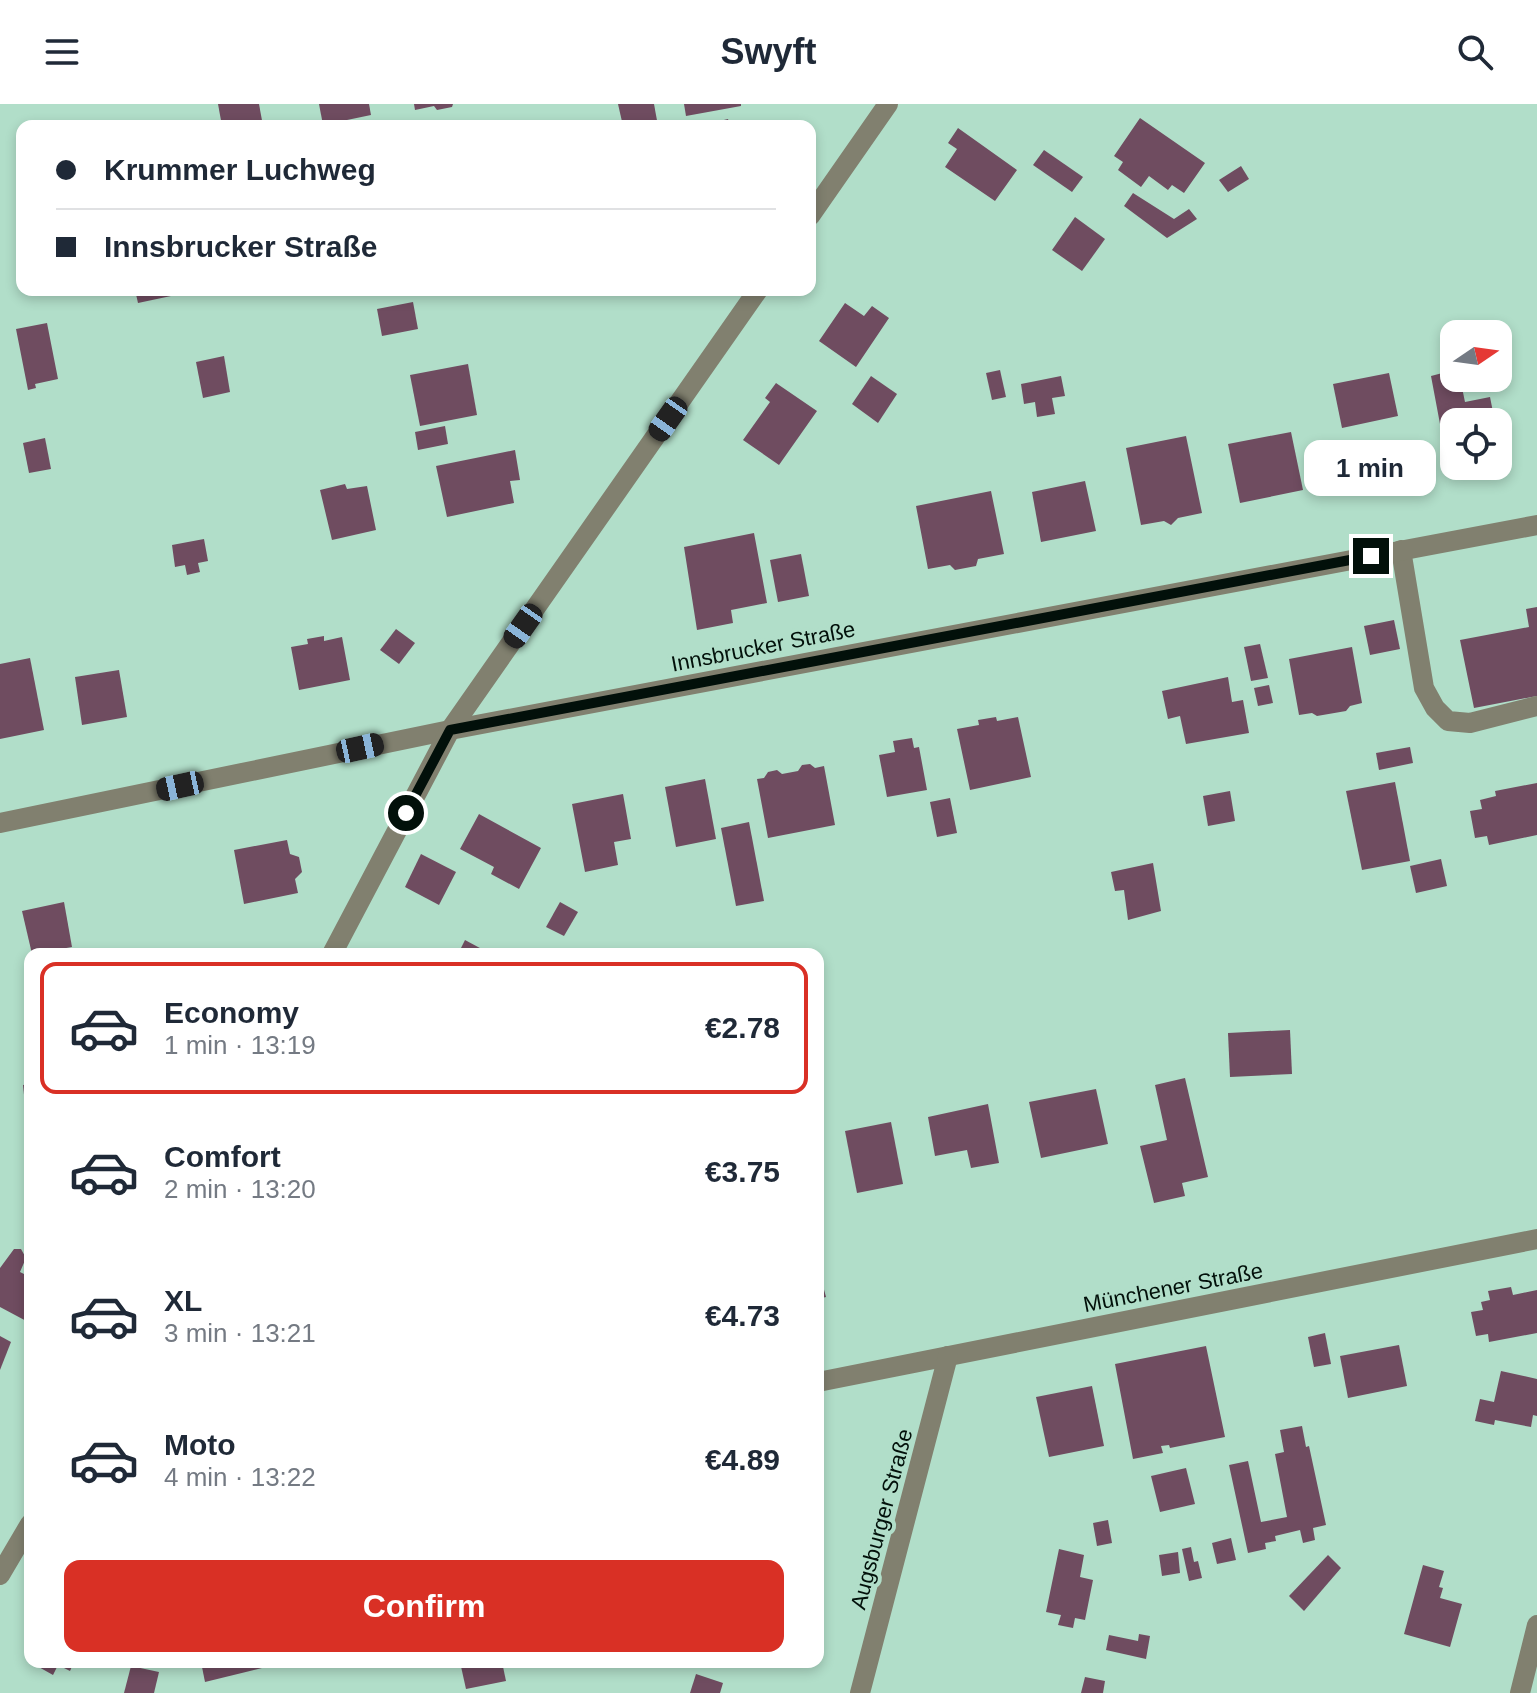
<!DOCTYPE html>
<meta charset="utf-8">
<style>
body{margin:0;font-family:Helvetica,sans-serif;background:#f2f2f3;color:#1f2937;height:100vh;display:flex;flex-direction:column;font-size:30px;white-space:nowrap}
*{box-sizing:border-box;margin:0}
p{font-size:26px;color:#747a83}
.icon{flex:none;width:44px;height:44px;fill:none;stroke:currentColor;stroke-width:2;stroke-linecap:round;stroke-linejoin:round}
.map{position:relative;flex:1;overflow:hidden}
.panel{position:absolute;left:24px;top:844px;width:800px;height:720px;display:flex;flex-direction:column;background:#fff;border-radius:16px;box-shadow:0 4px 12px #0003}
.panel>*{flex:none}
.hud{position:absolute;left:16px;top:16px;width:800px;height:176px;border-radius:16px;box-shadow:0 4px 12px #0003;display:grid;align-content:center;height:176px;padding:0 40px;background:#fff}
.needle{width:52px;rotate:77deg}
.fabs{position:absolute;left:1440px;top:216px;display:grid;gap:16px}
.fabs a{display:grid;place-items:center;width:72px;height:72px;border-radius:16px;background:#fff;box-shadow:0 4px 12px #0003;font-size:40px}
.end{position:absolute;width:36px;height:36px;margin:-18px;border:10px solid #02100a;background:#fff;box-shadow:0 0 0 4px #fff}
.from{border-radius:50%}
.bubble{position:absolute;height:56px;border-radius:16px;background:#fff;box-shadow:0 4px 12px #0003;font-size:26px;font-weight:700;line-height:56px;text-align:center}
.car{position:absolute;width:24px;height:48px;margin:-24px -12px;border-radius:10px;box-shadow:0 0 6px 2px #0007;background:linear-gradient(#222 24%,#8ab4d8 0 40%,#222 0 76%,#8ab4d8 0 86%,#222 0)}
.hud b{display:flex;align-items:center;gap:28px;height:76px;font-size:30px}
.hud b+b{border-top:2px solid #e0e1e3}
.hud i{width:20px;height:20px;background:#1f2937}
ul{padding:14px 0 0;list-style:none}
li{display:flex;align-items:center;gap:24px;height:132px;margin:0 16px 12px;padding:0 24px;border:4px solid transparent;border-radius:16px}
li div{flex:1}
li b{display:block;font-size:30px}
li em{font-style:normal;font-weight:700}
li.current{border-color:#d93025}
li>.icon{width:72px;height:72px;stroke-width:1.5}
.action{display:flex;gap:16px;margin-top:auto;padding:16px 40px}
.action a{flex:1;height:92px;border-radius:16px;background:#d93025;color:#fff;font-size:32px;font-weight:700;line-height:92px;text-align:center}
header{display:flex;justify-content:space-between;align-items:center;height:104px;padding:0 40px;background:#fff;font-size:36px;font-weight:700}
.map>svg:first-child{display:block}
.building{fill:#6f4c60}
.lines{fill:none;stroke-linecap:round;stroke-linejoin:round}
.minor{stroke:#81806f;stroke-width:20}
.route{stroke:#02100a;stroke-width:10}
.labels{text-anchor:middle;stroke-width:8;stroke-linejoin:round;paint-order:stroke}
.street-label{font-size:22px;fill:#02100a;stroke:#b1dec9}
</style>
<header><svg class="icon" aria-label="menu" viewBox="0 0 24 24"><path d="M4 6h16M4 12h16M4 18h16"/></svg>Swyft<svg class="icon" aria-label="search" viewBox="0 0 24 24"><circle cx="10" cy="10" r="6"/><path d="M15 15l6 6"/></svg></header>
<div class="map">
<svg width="1537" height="1589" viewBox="0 0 1537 1589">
<rect width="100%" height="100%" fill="#b1dec9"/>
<g class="building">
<polygon points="218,0 259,0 263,22 222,22"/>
<polygon points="319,0 369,0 371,11 323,21"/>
<polygon points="414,0 453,0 452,3 437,6 434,2 415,6"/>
<polygon points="618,0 654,0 658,22 623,22"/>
<polygon points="684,0 741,0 741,2 686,12"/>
<polygon points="1140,14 1205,59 1184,89 1172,81 1168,86 1149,72 1141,83 1118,66 1123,58 1114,52"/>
<polygon points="728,15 730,22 703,22 703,21"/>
<polygon points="958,24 1017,66 995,97 945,63 957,45 948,39"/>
<polygon points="1044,46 1083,73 1072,88 1033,61"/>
<polygon points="1241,62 1249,75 1228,88 1219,76"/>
<polygon points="1133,89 1174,115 1189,105 1197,115 1167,134 1124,102"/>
<polygon points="1075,113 1105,135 1082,167 1052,146"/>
<polygon points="135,186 170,186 171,192 138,199"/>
<polygon points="413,198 418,225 382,232 377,205"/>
<polygon points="845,199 864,212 872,202 889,214 856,263 819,237"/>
<polygon points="47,219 58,275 35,280 36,284 28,286 16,225"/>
<polygon points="224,252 230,288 203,294 196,258"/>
<polygon points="468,260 477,311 420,322 410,271"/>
<polygon points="1000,266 1006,293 992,296 986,269"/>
<polygon points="1454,266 1454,274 1460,274 1465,298 1490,293 1495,318 1454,318 1452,350 1450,335 1443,336 1431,272"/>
<polygon points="1389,269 1398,312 1342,324 1333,280"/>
<polygon points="871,272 897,290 878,319 852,300"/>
<polygon points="1061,272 1065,292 1052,294 1055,310 1037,313 1035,298 1024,300 1021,280"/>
<polygon points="776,279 817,307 779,361 743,336 770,298 765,294"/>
<polygon points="445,322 448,340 418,346 415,328"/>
<polygon points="1291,328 1303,386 1240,399 1228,340"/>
<polygon points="1186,332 1202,409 1178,414 1171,421 1164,417 1141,421 1126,344"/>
<polygon points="45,334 51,365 29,369 23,339"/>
<polygon points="515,346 520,376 510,377 514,399 447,413 436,362"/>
<polygon points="1085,377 1096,427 1041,438 1032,388"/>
<polygon points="345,380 347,385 367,382 376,426 332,436 320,386"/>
<polygon points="991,387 1004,450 978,455 976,462 955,466 950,461 928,465 916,402"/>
<polygon points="754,429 767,499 731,506 733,519 697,526 684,443"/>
<polygon points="204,435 208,457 198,459 200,468 187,471 185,461 175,463 172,441"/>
<polygon points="801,450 809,492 778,498 770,456"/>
<polygon points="1537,503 1537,592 1474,604 1460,536 1529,523 1526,505"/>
<polygon points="1394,516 1400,545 1370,551 1364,522"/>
<polygon points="396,525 415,539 399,560 380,546"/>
<polygon points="324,532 324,537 342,533 350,576 299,586 291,543 308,540 307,535"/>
<polygon points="1260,540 1268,574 1251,577 1244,543"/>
<polygon points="1352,543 1362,599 1350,602 1346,607 1317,612 1312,609 1299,611 1289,555"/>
<polygon points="30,554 44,626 0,635 0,560"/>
<polygon points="119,566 127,613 82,621 75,573"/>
<polygon points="1228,573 1232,598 1243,596 1249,629 1186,640 1180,612 1168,615 1162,587"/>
<polygon points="1269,581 1273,599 1258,602 1254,584"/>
<polygon points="996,613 997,617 1018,613 1031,673 970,686 957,625 979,621 978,616"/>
<polygon points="912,634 914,644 919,643 927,686 887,693 879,651 895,648 893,637"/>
<polygon points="1410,643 1413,659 1379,666 1376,649"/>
<polygon points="810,660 815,664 824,662 835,721 768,734 757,675 764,674 768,668 777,666 782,670 798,667 802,661"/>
<polygon points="705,675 716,735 676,743 665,683"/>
<polygon points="1395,678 1410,757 1362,766 1346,687"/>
<polygon points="1537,679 1537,731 1489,741 1487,732 1475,734 1470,707 1482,705 1480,696 1496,692 1495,687"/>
<polygon points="1230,687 1235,717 1208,722 1203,692"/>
<polygon points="623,690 631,735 614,738 618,761 585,768 572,700"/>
<polygon points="950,694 957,729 937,733 930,698"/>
<polygon points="479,710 541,744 519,785 491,770 494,763 460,745"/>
<polygon points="749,718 764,797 736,802 721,724"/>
<polygon points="287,736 290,750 299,753 302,768 295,775 298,789 244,800 234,746"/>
<polygon points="421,750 456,768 439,801 405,783"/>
<polygon points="1441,755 1447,782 1416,789 1410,762"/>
<polygon points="1153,759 1161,807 1128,816 1124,786 1115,787 1111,768"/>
<polygon points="64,798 72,843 32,850 22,807"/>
<polygon points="560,798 578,808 564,832 546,823"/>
<polygon points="465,836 491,850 458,850"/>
<polygon points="1290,926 1292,970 1230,973 1228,929"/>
<polygon points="1185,974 1208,1073 1182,1079 1185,1092 1154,1099 1140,1042 1167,1036 1155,981"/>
<polygon points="30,980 30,1019 27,1019 23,981"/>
<polygon points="1096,985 1108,1040 1041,1054 1029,998"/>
<polygon points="988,1000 999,1059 971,1064 967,1046 935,1052 928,1013"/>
<polygon points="891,1018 903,1080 857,1089 845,1027"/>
<polygon points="14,1145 21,1145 26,1154 20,1168 30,1173 30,1219 0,1203 0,1164"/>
<polygon points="818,1163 826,1193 818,1195"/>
<polygon points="1511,1183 1513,1191 1537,1186 1537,1229 1489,1238 1488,1230 1476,1232 1471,1208 1483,1206 1481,1198 1490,1196 1488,1187"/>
<polygon points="1325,1229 1331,1260 1314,1263 1308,1233"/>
<polygon points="0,1232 11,1238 0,1266"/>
<polygon points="1399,1241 1407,1282 1348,1294 1340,1252"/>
<polygon points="1206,1242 1225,1333 1170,1344 1169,1341 1161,1342 1163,1349 1133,1355 1115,1260"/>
<polygon points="1501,1267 1537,1275 1537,1312 1533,1311 1531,1323 1495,1316 1494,1321 1475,1317 1480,1295 1494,1298"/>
<polygon points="1092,1282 1104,1342 1049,1353 1036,1293"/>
<polygon points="1302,1322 1306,1343 1309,1342 1326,1421 1313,1424 1315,1436 1303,1439 1300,1426 1275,1432 1276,1437 1265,1439 1266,1445 1248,1449 1229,1361 1248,1357 1261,1418 1287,1413 1275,1350 1284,1348 1280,1326"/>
<polygon points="1186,1364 1195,1400 1160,1408 1151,1372"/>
<polygon points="1108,1416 1112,1439 1097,1442 1093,1419"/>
<polygon points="1231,1434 1236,1456 1217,1460 1212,1439"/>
<polygon points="1191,1443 1194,1458 1198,1457 1202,1474 1189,1477 1182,1445"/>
<polygon points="1059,1445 1084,1451 1080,1473 1093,1476 1085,1516 1075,1514 1073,1524 1058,1521 1061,1511 1046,1508"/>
<polygon points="1178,1448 1180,1469 1162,1472 1159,1451"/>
<polygon points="1328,1451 1341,1464 1304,1507 1289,1492"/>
<polygon points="1423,1461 1444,1467 1439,1483 1443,1484 1440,1494 1462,1500 1450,1543 1404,1530"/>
<polygon points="1139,1530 1150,1532 1146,1555 1106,1546 1109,1531 1138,1537"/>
<polygon points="39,1558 74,1558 70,1567 58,1561 53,1571 37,1562"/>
<polygon points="201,1558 265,1558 266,1563 205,1578"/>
<polygon points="460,1558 502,1558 506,1577 466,1585"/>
<polygon points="131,1562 159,1568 154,1589 124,1589"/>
<polygon points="696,1570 723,1579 720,1589 690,1589"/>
<polygon points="1085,1573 1105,1577 1103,1589 1081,1589"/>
</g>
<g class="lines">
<g class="minor">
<polyline points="810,112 888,0"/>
<polyline points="1401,446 1424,584 1435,604 1448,617 1470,619 1537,602"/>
<polyline points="0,719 450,626 1537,421"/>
<polyline points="332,850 450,626 758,186"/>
<polyline points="818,1278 1537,1135"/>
<polyline points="0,1471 30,1420"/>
<polyline points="860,1589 948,1252"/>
<polyline points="1520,1589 1537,1521"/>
</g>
</g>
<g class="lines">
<polyline class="route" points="406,709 450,626 1371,452"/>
</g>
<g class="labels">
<g class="street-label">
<text transform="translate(763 542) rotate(-11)" y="8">Innsbrucker Straße</text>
<text transform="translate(1173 1183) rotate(-11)" y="8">Münchener Straße</text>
<text transform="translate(881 1415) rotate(-75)" y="8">Augsburger Straße</text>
</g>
</g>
</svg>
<div class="fabs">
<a><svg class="needle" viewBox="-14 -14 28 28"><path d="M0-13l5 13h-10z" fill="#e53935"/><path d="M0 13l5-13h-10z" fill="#747a83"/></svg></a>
<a><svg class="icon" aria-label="locate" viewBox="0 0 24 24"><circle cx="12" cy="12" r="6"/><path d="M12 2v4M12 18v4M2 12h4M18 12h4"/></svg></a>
</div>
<i class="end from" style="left:406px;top:709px"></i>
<i class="end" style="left:1371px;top:452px"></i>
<div class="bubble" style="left:1304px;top:336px;width:132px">1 min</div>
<i class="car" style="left:668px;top:315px;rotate:215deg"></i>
<i class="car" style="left:523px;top:522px;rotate:215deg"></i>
<i class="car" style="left:360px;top:644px;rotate:78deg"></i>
<i class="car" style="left:180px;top:682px;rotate:258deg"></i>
<div class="hud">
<b><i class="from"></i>Krummer Luchweg</b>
<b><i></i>Innsbrucker Straße</b>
</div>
<section class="panel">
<ul>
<li class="current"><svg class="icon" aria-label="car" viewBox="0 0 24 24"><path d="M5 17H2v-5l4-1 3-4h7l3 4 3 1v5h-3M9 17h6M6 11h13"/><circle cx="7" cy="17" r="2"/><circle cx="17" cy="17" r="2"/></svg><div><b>Economy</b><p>1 min · 13:19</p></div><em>€2.78</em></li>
<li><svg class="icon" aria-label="car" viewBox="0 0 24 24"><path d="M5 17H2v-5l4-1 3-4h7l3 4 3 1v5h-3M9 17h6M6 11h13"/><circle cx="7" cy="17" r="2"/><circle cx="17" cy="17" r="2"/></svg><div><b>Comfort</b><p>2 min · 13:20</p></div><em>€3.75</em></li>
<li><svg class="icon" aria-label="car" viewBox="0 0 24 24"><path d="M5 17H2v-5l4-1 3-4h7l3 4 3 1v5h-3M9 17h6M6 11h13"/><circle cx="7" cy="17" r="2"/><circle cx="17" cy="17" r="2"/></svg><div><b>XL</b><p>3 min · 13:21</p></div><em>€4.73</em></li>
<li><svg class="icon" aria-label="car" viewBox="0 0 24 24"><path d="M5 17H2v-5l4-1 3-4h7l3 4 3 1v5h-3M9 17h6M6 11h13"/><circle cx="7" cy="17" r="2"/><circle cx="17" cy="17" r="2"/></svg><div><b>Moto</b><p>4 min · 13:22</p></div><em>€4.89</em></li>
</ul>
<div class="action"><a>Confirm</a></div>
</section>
</div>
